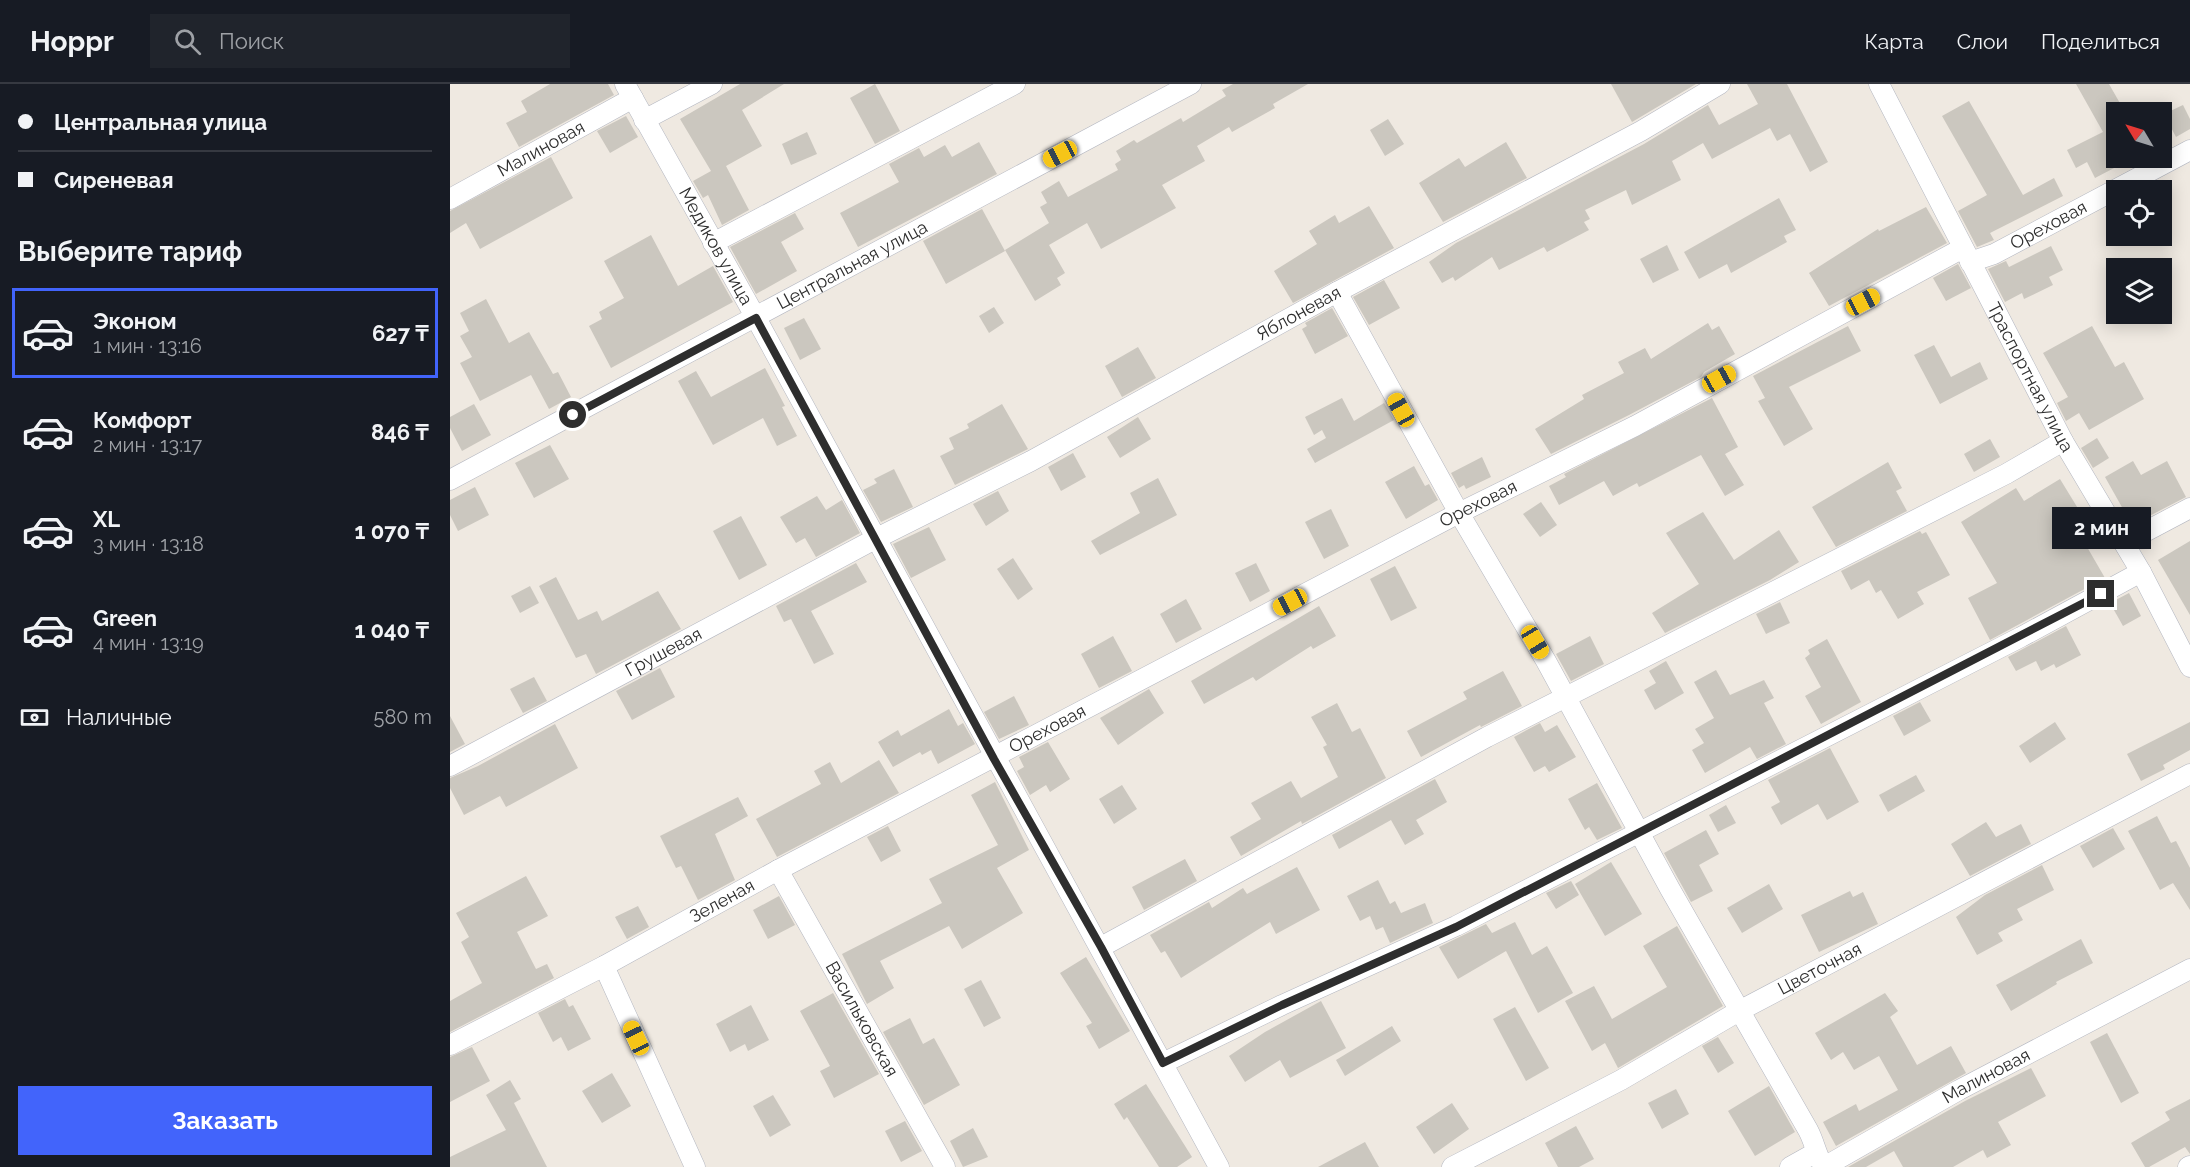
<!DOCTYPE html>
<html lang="ru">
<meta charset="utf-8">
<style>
body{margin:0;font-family:Raleway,sans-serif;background:#20242c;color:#f1f3f6;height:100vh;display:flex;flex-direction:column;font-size:22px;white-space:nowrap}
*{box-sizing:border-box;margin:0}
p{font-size:20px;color:#9ea1a6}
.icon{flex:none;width:33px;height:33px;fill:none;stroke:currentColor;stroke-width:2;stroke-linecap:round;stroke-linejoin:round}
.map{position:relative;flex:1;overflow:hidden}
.drawer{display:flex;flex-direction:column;background:#171b24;width:450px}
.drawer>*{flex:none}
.top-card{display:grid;align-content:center;height:132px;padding:0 18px;background:#171b24}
.needle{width:39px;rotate:308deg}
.fabs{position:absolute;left:1656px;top:18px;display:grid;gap:12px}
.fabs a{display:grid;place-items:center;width:66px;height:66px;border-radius:0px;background:#171b24;box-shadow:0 3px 15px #0003;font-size:30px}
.end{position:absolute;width:27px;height:27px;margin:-14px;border:8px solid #2e2e2e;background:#fff;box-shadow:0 0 0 3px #fff}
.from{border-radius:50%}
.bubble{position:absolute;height:42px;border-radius:0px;background:#171b24;box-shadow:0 3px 15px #0003;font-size:20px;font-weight:700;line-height:42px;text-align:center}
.car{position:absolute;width:18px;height:36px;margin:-18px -9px;border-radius:8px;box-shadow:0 0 4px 2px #0007;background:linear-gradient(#f5c518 24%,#345 0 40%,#f5c518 0 76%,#345 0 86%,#f5c518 0)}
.top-card b{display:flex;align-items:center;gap:21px;height:57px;font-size:22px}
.top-card b+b{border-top:2px solid #363941}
.top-card i{width:15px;height:15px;background:#f1f3f6}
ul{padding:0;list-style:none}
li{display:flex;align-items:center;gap:18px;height:90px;margin:0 12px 9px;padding:0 6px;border:3px solid transparent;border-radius:0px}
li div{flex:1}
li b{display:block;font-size:22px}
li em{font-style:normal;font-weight:700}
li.current{border-color:#4264fb}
li>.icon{width:54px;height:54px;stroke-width:1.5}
h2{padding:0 18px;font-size:27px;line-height:72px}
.pay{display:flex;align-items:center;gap:15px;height:66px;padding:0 18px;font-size:22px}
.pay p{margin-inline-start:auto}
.button{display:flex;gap:12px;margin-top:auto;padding:12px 18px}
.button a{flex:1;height:69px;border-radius:0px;background:#4264fb;color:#fff;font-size:24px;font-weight:700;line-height:69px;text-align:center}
header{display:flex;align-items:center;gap:36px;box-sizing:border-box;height:84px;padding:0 30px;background:#171b24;border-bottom:2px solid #363941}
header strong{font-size:28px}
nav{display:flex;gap:33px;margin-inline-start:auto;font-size:21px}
.search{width:420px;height:54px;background:#20242c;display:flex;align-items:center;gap:15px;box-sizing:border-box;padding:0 21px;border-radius:0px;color:#9ea1a6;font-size:22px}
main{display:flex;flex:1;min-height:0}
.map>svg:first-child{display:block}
.building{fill:#cbc7bf}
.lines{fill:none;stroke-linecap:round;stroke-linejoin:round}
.minor-casing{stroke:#b4b7c1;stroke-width:21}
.minor{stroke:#fff;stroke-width:20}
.route{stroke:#2e2e2e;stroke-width:8}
.labels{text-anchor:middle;stroke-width:6;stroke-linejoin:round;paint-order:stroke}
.street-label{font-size:18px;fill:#2e2e2e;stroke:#fff}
</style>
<header>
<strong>Hoppr</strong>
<div class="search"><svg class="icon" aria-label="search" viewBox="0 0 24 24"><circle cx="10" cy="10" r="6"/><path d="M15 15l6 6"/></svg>Поиск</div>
<nav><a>Карта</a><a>Слои</a><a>Поделиться</a></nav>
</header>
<main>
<section class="drawer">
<div class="top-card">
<b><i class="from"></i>Центральная улица</b>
<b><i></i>Сиреневая</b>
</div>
<h2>Выберите тариф</h2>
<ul>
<li class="current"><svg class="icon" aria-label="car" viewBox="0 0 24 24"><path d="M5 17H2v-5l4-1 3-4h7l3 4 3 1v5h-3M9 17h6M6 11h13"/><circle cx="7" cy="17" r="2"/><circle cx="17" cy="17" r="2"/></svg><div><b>Эконом</b><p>1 мин · 13:16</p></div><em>627 ₸</em></li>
<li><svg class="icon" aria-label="car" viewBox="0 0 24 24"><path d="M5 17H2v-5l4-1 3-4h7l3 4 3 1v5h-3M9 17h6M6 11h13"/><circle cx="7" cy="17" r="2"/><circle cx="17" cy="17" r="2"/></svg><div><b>Комфорт</b><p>2 мин · 13:17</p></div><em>846 ₸</em></li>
<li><svg class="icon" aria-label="car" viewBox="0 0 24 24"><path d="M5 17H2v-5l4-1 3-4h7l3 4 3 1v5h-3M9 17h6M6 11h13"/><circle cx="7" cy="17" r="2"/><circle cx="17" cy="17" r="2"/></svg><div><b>XL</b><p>3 мин · 13:18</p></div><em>1 070 ₸</em></li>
<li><svg class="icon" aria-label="car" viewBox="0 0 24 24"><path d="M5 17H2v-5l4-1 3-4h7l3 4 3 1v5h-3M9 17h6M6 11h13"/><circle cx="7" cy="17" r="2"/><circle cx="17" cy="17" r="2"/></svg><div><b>Green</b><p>4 мин · 13:19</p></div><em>1 040 ₸</em></li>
</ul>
<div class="pay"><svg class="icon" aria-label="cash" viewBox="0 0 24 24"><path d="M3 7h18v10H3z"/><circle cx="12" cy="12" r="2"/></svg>Наличные<p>580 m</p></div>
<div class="button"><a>Заказать</a></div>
</section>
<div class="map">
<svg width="1740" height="1083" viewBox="0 0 1740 1083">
<rect width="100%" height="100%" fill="#efe9e1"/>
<g class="building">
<polygon points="100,0 158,0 164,11 69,63 56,39 77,28 71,17"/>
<polygon points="290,0 334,0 292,26 312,62 276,82 299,126 272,141 258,111 253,114 243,97 261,87 230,35"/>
<polygon points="425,0 450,47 425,60 400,14"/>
<polygon points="783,0 858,0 823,20 825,24 782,48 779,43 747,62 755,77 712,101 726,124 651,165 637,139 599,161 615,189 607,194 611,201 585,217 555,166 599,139 590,123 597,119 591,108 609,97 618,113 668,86 665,80 671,76 666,67 684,56 687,59 731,34 733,38 776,12 772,6"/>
<polygon points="1161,0 1246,0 1182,38"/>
<polygon points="1297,0 1337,0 1378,78 1360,88 1340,50 1327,57 1320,44 1262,75 1253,59 1222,77 1231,96 1182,121 1176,106 1135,126 1140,135 1134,138 1139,146 1097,168 1094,163 1049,186 1042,173 1005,197 1003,193 992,199 979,178 1006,159 1194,60 1258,21 1269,41 1308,20"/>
<polygon points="1626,0 1659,0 1675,28 1666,28 1666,83 1645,94 1637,78 1626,84 1617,66 1653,48"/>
<polygon points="1519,17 1573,111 1604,94 1613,112 1540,149 1544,156 1527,163 1508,127 1537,111 1492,32"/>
<polygon points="1733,21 1740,35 1740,45 1726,53 1714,30"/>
<polygon points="176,32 188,53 160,69 147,47"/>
<polygon points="938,35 954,60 935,72 920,46"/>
<polygon points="357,48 367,70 341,81 332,60"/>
<polygon points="529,58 547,90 408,163 390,129 449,98 439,80 469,64 474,73 495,61 502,73"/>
<polygon points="1056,58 1077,94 993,138 969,99 1009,74 1015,83"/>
<polygon points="101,73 123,114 30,165 16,139 0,149 0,127"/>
<polygon points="1329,114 1346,146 1334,152 1337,158 1281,189 1277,180 1249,195 1234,168"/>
<polygon points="919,122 944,164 843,219 824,187 867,160 859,147 885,131 889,139"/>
<polygon points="1476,123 1497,159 1379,222 1359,189 1428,145 1429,147"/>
<polygon points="532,125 555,167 496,200 473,157"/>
<polygon points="345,129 354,145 331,158 347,187 306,210 280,163"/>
<polygon points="201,151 228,202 263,182 283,218 161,284 139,242 152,235 149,228 174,214 154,177"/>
<polygon points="1217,161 1229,186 1203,199 1190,175"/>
<polygon points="1601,162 1613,186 1599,193 1603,201 1574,215 1572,209 1555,218 1538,185 1556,177 1559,183"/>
<polygon points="1508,180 1521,204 1496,217 1483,194"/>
<polygon points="934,196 950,224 919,241 903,213"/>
<polygon points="36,215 59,259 79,248 103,290 108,288 121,313 99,325 81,291 30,317 10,279 22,273 10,252 19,247 10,229"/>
<polygon points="544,223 554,239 539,249 529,232"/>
<polygon points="882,224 898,252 865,270 852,245 857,242 855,239"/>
<polygon points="354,234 371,265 350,276 334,244"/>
<polygon points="1258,239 1262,246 1269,242 1285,270 1254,288 1251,293 1179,331 1101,370 1085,345 1134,315 1132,311 1174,289 1168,278 1195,264 1201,275"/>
<polygon points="1398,242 1411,267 1339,303 1363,345 1334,362 1308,317 1315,314 1303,292"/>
<polygon points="1642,242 1665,283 1674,278 1694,315 1639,346 1629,329 1616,337 1607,319 1618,313 1593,269"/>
<polygon points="1484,261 1501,293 1530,278 1538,295 1490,320 1464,271"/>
<polygon points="688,263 706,294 672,313 655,282"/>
<polygon points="315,284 335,322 332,323 347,352 327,362 313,334 263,361 228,297 246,287 261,313"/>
<polygon points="892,314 904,337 934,319 944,336 865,379 857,365 876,354 872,346 864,351 855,333"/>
<polygon points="1262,314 1288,363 1275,370 1294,401 1275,412 1251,371 1189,403 1187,399 1163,412 1154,397 1109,421 1099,402 1116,393 1114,390"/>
<polygon points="24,320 41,351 12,367 0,344 0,333"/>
<polygon points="552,320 578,365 505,401 490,372 504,365 499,354 519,344 517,340"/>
<polygon points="688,333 701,355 670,374 657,353"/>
<polygon points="1647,354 1659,374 1643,384 1631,364"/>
<polygon points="1540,355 1550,373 1524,388 1514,370"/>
<polygon points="100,361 119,395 84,414 65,379"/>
<polygon points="623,369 636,393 611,407 598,383"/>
<polygon points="1032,373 1041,393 1016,405 1014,401 1009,404 1001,389"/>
<polygon points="1683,377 1691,391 1717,377 1736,413 1682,441 1655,393"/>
<polygon points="1438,378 1452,404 1446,407 1457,427 1386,463 1362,423"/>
<polygon points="964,382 975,402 979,400 988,416 956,435 935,398"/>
<polygon points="444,385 463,423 431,438 413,406 427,399 424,395"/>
<polygon points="708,394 727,431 650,471 641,457 690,429 680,409"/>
<polygon points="1610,395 1632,431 1622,437 1655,494 1540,556 1518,514 1547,499 1511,438 1566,404 1574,417"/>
<polygon points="25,403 39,431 8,447 0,431 0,416"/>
<polygon points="548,407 559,427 536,442 523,420"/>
<polygon points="367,412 376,426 392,416 410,449 366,473 355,454 346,459 330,433"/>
<polygon points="1091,418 1107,441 1090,453 1073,430"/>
<polygon points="881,425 899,462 874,475 855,438"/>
<polygon points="1253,428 1284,476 1329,446 1349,478 1320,496 1215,549 1202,529 1249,500 1216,449"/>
<polygon points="291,432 317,481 289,496 263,447"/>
<polygon points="479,443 496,476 461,494 443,460"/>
<polygon points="1470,447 1472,450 1476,448 1500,491 1467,508 1474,520 1448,535 1431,506 1426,509 1419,496 1401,506 1391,487"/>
<polygon points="1740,457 1740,531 1708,476"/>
<polygon points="563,474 583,505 568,516 547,485"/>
<polygon points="406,479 417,498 361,527 384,570 364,580 341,535 334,538 326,522"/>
<polygon points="806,479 820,507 800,518 785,489"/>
<polygon points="945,482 967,524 941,537 920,495"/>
<polygon points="106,493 128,536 147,527 152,537 208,507 231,545 146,590 136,570 126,574 89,502"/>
<polygon points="80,502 89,519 70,529 61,512"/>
<polygon points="1679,509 1691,532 1673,542 1660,519"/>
<polygon points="736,515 752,545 726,559 710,530"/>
<polygon points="1330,518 1340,539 1316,550 1306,530"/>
<polygon points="869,522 886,552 863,565 861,562 806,597 803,593 754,620 741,597"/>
<polygon points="1616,542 1631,571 1606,584 1604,580 1591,587 1586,577 1566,587 1558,573"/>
<polygon points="663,552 682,587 649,604 631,570"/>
<polygon points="1140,552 1154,580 1121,597 1106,570"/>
<polygon points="1377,555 1411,618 1371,640 1355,612 1371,603 1355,574 1360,570 1358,566"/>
<polygon points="1216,577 1234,609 1205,626 1194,606 1206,599 1199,587"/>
<polygon points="210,584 225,613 182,636 166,607"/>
<polygon points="1266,586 1280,611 1314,596 1324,614 1314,619 1336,660 1307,675 1300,663 1255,689 1242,666 1254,659 1245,645 1264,634 1244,598"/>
<polygon points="1053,587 1072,622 1031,643 1030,641 971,673 957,647 1017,615 1013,608"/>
<polygon points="84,593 97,617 73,629 60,605"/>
<polygon points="699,605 714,629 668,661 650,634"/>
<polygon points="564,612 579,641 549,655 534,628"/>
<polygon points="1470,618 1481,637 1454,652 1443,632"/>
<polygon points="887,619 902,648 910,644 936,694 852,740 851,737 791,772 780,753 811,735 801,719 841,697 851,714 888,693 873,663 877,661 861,633"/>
<polygon points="499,625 508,642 513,639 525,660 488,680 481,666 472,671 470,668 443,683 428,658 448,646 451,652"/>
<polygon points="0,632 15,660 0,668"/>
<polygon points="1605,638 1616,655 1580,679 1569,662"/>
<polygon points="1740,638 1740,666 1713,681 1715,685 1691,697 1677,670"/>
<polygon points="1090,639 1095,648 1107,641 1126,673 1099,688 1095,682 1084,688 1064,653"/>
<polygon points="105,640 128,684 56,723 50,712 14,731 0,704 0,694 28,682"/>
<polygon points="598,658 620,695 600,708 596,701 580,711 567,687 574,683 569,673"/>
<polygon points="1380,664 1409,718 1377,736 1368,720 1331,741 1321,723 1330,718 1318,696"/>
<polygon points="429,676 449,709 327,773 306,735 371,700 364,687 380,678 391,699"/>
<polygon points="1466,691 1475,707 1438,728 1429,711"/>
<polygon points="985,695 997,718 966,736 974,750 955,761 941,736 889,765 882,751"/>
<polygon points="545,698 579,766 547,784 573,829 512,865 499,842 430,877 444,904 417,920 392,870 492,819 479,795 548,761 521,711"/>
<polygon points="1147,699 1172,744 1147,756 1139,743 1135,746 1118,715"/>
<polygon points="672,701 687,725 664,740 649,715"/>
<polygon points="288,713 298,732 265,750 285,796 248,816 231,782 226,784 210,752"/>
<polygon points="1276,721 1286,739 1268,748 1259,731"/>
<polygon points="1707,732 1721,759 1726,757 1740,784 1740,826 1723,799 1710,806 1678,747"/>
<polygon points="1536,738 1546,753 1571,740 1581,760 1520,792 1501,760"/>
<polygon points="438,742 451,767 431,778 417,753"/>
<polygon points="1663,744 1675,765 1643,784 1630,762"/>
<polygon points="1256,746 1269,770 1249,781 1263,807 1241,818 1214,769"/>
<polygon points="735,775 747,797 694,826 682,803"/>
<polygon points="1161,778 1192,830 1155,852 1125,800"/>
<polygon points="1592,781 1604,806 1567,825 1573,836 1548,849 1553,857 1527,871 1506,833 1535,811"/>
<polygon points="847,783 870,826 826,850 820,838 731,894 715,867 711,869 700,851 759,818 762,824 793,804 797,810"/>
<polygon points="76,792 98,832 67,848 86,885 97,880 104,894 0,948 0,917 32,899 11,858 19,853 6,829"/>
<polygon points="928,796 940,820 945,817 951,829 975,819 983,839 940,859 933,843 926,846 920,832 910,837 897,812"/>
<polygon points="1121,797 1129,811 1106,825 1096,809"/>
<polygon points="1319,800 1333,825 1292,849 1277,824"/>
<polygon points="1400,807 1403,813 1413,808 1428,840 1369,868 1351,831"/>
<polygon points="329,812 345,841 318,855 303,826"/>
<polygon points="188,822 199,843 177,855 165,833"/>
<polygon points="1065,838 1082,871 1097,862 1123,909 1088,929 1056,867 1008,895 989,863 1036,840 1042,849"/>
<polygon points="1227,842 1273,922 1168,984 1155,959 1142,967 1115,917 1144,902 1162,935 1217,903 1193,862"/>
<polygon points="1631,855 1643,879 1606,898 1607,900 1561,927 1546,901"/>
<polygon points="636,873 680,947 649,965 636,942 642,939 610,889"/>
<polygon points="531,896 551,934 534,943 514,905"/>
<polygon points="383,909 429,990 384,1014 370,987 380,982 350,927"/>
<polygon points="1435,909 1448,927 1440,933 1467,981 1501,962 1516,989 1386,1062 1373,1038 1406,1020 1409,1027 1448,1006 1429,972 1404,986 1393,968 1381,976 1365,949"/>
<polygon points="115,915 119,923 123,921 141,955 118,967 111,953 103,958 88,929"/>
<polygon points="871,917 896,964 840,994 830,976 795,998 779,972 815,948"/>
<polygon points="301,921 319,956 298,967 295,960 280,968 266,940"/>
<polygon points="1065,923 1099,984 1076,997 1043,935"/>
<polygon points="460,934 473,960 484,954 510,1001 474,1021 433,948"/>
<polygon points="942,942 951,957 895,992 886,976"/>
<polygon points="1657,949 1689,1009 1671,1019 1640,958"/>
<polygon points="1268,953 1284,979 1268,989 1252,962"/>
<polygon points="22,963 40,997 0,1018 0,973"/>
<polygon points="1581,984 1596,1012 1548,1038 1561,1061 1537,1074 1533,1066 1503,1083 1453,1083 1444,1067 1416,1083 1398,1083 1515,1017"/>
<polygon points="162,989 181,1022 152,1039 132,1007"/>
<polygon points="60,996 71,1015 64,1019 97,1083 0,1083 0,1073 56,1046 36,1011"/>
<polygon points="696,1000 742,1073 727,1083 709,1083 677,1033 674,1036 664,1020"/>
<polygon points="1319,1002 1345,1048 1305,1072 1278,1027"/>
<polygon points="1226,1005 1239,1030 1212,1045 1198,1019"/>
<polygon points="323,1011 341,1041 320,1053 303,1022"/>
<polygon points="1740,1015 1740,1070 1735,1063 1699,1083 1695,1083 1681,1059 1720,1036 1715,1028"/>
<polygon points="1002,1019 1019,1045 984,1070 966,1043"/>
<polygon points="455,1037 472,1067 451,1078 435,1047"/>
<polygon points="1126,1042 1144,1075 1129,1083 1108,1083 1095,1059"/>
<polygon points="523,1044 538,1073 513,1083 500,1057"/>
<polygon points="915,1058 929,1083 868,1083"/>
</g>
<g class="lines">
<g class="minor-casing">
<g id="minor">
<path id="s1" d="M175 0 306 234 769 1083"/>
<path id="s2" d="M1429 0 1613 357 1691 488 1740 583"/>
<polyline points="194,36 262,0"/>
<path id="s3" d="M0 115 183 14"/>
<polyline points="263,159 565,0"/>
<path id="s4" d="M1520 178 1544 170 1740 66"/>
<path d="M887 208 1009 429 1096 577 1220 805 1358 1046C1365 1059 1366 1071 1374 1083"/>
<path id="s5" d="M0 396 741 0"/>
<polyline points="1674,459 1740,424"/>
<path id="s6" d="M0 682 425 455 581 377 887 208 1191 47 1270 0"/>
<path id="s7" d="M328 786 495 1083"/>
<polyline points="651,863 1037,653 1556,390 1613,357"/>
<polyline points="154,882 245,1083"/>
<path id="s8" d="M0 961 154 882 328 786 1009 429 1185 342 1513 164"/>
<polyline points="713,979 832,921 1006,842 1571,553 1691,488"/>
<path id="s9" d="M1002 1083 1171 996 1289 927 1740 690"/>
<polyline points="1340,1083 1365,1069"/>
<path id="s10" d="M1374 1083 1509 1006 1740 885"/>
<polyline points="1738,1083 1740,1082"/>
</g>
</g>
<use href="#minor" class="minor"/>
</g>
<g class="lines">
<polyline class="route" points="123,331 306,234 544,675 651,863 713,979 832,921 1006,843 1651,510"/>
</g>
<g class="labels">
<g class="street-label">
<text dy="6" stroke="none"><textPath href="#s3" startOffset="104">Малиновая</textPath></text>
<text dy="6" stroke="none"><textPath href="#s4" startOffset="87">Ореховая</textPath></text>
<text dy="6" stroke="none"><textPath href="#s1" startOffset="186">Медиков улица</textPath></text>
<text dy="6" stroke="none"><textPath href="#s5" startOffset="456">Центральная улица</textPath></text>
<text dy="6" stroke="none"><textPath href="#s6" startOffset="962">Яблоневая</textPath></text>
<text dy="6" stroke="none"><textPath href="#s2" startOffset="330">Траспортная улица</textPath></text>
<text dy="6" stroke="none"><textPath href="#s8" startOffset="1162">Ореховая</textPath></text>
<text dy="6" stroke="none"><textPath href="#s6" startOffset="242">Грушевая</textPath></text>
<text dy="6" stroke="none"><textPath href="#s8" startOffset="676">Ореховая</textPath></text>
<text dy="6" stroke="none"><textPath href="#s8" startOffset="308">Зеленая</textPath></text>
<text dy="6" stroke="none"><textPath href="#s9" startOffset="418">Цветочная</textPath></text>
<text dy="6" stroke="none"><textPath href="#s7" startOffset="171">Васильковская</textPath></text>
<text dy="6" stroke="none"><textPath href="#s10" startOffset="186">Малиновая</textPath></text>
</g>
</g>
</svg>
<div class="fabs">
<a><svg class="needle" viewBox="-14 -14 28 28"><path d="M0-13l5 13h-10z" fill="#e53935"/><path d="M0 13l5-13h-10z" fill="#9ea1a6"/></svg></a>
<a><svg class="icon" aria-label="locate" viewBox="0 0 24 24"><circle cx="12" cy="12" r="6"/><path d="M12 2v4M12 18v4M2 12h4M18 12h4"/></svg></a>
<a><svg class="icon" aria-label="layers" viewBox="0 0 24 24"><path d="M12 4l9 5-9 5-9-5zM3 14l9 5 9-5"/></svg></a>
</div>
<i class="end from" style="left:123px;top:331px"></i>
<i class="end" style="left:1651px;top:510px"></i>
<div class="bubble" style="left:1602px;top:423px;width:99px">2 мин</div>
<i class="car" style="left:610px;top:70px;rotate:242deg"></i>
<i class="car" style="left:1413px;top:218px;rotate:62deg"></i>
<i class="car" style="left:1269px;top:295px;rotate:61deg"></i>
<i class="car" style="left:951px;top:326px;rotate:331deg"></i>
<i class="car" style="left:840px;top:518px;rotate:242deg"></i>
<i class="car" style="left:1085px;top:558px;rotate:149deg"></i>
<i class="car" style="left:186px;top:954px;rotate:335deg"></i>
</div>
</main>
